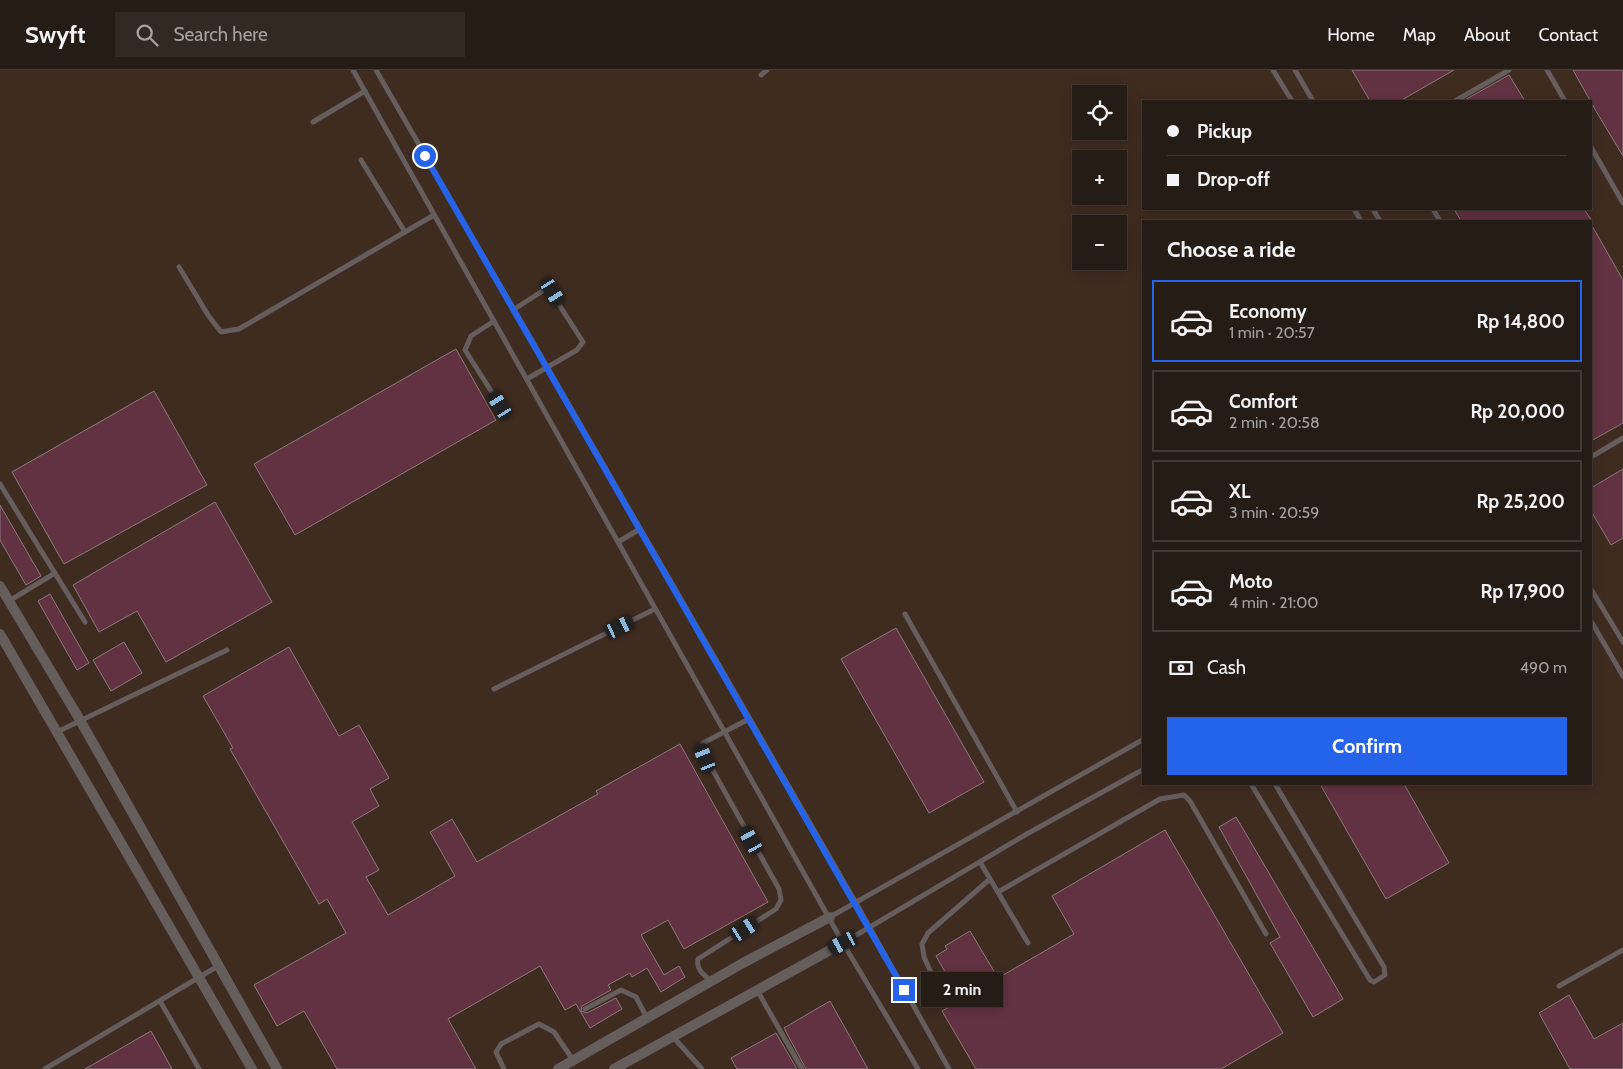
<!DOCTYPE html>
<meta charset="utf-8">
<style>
body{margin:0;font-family:Cabin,sans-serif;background:#322923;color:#f1f3f6;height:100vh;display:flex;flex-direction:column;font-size:19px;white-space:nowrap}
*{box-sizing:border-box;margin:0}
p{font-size:16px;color:#a4a1a1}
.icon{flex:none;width:28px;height:28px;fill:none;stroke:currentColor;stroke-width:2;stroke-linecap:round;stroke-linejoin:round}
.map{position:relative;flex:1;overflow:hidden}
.details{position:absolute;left:1142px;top:150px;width:450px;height:565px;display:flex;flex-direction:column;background:#261c16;border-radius:0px;box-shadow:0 2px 12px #0003,0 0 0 1px #423a35}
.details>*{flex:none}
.top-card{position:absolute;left:1142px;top:30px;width:450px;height:110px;border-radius:0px;box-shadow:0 2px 12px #0003,0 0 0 1px #423a35;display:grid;align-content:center;height:110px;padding:0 25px;background:#261c16}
.controls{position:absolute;left:1072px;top:15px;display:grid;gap:10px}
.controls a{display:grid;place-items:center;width:55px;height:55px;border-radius:0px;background:#261c16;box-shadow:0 2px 12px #0003,0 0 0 1px #423a35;font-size:25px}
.end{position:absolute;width:22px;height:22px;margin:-11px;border:6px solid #2563eb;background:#fff;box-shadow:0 0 0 2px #fff}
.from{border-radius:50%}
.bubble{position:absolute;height:35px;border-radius:0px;background:#261c16;box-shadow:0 2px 12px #0003,0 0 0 1px #423a35;font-size:16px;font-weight:800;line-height:35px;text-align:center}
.car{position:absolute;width:15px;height:30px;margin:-15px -8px;border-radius:6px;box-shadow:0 0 4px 1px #0007;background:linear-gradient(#222 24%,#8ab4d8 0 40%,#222 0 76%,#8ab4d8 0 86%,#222 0)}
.top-card b{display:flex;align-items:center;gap:18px;height:48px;font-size:19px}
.top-card b+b{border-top:1px solid #423a35}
.top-card i{width:12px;height:12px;background:#f1f3f6}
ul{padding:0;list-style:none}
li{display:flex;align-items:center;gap:15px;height:82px;margin:0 10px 8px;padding:0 15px;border:2px solid #423a35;border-radius:0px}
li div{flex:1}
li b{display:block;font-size:19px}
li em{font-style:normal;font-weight:800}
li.on{border-color:#2563eb}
li>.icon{width:45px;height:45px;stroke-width:1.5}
h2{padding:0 25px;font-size:22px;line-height:60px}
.pay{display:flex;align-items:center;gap:12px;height:55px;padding:0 25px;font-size:19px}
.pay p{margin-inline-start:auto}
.cta{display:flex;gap:10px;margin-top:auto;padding:10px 25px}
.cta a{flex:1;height:58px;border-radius:0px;background:#2563eb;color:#fff;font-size:20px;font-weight:800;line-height:58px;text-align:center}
header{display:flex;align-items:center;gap:30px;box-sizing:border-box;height:70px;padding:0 25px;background:#261c16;border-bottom:1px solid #423a35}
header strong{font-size:24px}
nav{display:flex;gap:28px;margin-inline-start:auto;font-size:18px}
.search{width:350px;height:45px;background:#322923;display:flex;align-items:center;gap:12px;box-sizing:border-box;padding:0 18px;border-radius:0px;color:#a4a1a1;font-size:19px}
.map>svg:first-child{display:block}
.built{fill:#3f2c21;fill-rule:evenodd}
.building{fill:#623242;stroke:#8c797e}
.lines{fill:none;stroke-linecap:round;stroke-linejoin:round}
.service{stroke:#665d5d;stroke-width:5}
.minor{stroke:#665d5d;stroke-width:10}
.route{stroke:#2563eb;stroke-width:6}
</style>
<header>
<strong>Swyft</strong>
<div class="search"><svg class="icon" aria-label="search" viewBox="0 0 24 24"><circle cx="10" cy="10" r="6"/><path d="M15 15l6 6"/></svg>Search here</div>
<nav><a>Home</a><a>Map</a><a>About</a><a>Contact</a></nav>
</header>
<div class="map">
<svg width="1623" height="999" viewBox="0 0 1623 999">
<rect width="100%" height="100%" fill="#33251e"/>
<path class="built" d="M0 0H1623V999H0ZM1081 24H1119V61H1081ZM1144 31H1591V139H1144ZM1081 89H1119V126H1081ZM1144 151H1591V714H1144ZM1081 154H1119V191H1081Z"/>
<g class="building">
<polygon points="1352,0 1454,0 1400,31 1370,31"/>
<polygon points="1573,0 1623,0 1623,86 1596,41"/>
<polygon points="1509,5 1525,31 1463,31"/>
<polygon points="1454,139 1584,139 1592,151 1461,151"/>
<polygon points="1591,154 1623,210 1623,353 1591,371"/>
<polygon points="456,279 496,350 295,465 254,394"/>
<polygon points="154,321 207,415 64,494 12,402"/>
<polygon points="1623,399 1623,468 1611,475 1591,441 1591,418"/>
<polygon points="215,432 272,532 166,592 137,541 99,562 73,515"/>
<polygon points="0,435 41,506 26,515 0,470"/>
<polygon points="50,524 89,593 77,600 38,531"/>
<polygon points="896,558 984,712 929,743 841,589"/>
<polygon points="124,572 142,603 111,621 93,590"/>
<polygon points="289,577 339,666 359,655 389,708 370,719 379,736 352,752 379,800 366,807 388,845 455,806 430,762 452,749 477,792 598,724 596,721 680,674 768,832 684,879 668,850 641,865 664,905 679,896 685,907 661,922 647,898 632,907 630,903 608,915 611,920 582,936 581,941 587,943 616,928 622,939 590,958 576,934 565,940 540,896 448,949 476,999 337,999 304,941 277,956 254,915 346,863 327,829 319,834 230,679 233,678 203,626"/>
<polygon points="1320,714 1404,714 1449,793 1386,829"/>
<polygon points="1236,747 1343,929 1313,947 1270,873 1280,867 1219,757"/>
<polygon points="1165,760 1283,963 1221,999 976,999 942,941 961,930 936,886 947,879 945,876 970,861 998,908 1074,864 1052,826"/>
<polygon points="1569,925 1594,969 1623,953 1623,999 1570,999 1539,943"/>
<polygon points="830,931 868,999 806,999 784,958"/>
<polygon points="151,961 172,999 85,999"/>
<polygon points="776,963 797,999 737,999 731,988"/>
</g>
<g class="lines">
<g class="service">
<polyline points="353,0 843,873 918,999"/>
<polyline points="376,0 856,833 949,999"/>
<polyline points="1273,0 1292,31"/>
<polyline points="1295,0 1313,31"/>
<polyline points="1547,0 1565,31"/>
<polyline points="761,5 767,0"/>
<polyline points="1455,31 1509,0"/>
<polyline points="313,52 365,21"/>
<polyline points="1591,77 1623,133"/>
<polyline points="361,90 405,162"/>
<polyline points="1354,139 1361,151"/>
<polyline points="1373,139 1380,151"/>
<polyline points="1433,139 1440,151"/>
<polyline points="179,197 208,245 221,262 239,259 434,145"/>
<polyline points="513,240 544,220 549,219 583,272 577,280 527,309"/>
<polyline points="494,251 471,266 465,280 500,335"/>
<polyline points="1591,387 1623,368"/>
<polyline points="0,414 85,552"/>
<polyline points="618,472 640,459"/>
<polyline points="1591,519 1623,572"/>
<polyline points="9,531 55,503"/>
<polyline points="905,544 1017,742"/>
<polyline points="1591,551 1623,606"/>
<polyline points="494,619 655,539"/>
<polyline points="57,662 227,580"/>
<polyline points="1251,714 1370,910 1374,912 1385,905 1384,897 1275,714"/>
<polyline points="980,792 1028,873"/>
<polyline points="998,822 1160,729 1184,725 1190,731 1266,864"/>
<polyline points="830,847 1144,669"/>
<polyline points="843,873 1025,765 1144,699"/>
<path d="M711 911C703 904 696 900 698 889L776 839 781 830 779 819 701 679 703 673 749 649"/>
<polyline points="1559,916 1623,880"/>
<polyline points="757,920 802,999"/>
<polyline points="160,931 199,999"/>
<polyline points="945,934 924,887 922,874 928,863 990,809"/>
<polyline points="585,939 621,920 636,927 647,948"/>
<polyline points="673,967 702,999"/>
<polyline points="45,999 218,896"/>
<polyline points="504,999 496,982 501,974 539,954 554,962 573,990"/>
</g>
<g class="minor">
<polyline points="0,516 80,650 277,999"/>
<polyline points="0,564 252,999"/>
<polyline points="558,999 743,893 830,847"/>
<polyline points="614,999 843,873"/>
</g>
</g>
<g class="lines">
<polyline class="route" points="425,86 904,920"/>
</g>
</svg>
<div class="controls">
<a><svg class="icon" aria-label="locate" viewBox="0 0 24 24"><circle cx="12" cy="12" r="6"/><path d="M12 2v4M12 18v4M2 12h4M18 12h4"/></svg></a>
<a>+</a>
<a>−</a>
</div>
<i class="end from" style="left:425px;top:86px"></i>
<i class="end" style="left:904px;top:920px"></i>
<div class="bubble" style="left:921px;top:902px;width:82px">2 min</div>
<i class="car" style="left:553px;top:222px;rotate:148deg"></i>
<i class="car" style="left:500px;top:335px;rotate:328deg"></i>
<i class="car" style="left:620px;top:557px;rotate:64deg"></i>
<i class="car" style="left:705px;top:688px;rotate:338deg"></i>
<i class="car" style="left:751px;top:770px;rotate:331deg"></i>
<i class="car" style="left:745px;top:859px;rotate:57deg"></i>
<i class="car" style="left:843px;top:873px;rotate:242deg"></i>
<div class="top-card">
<b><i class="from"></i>Pickup</b>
<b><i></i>Drop-off</b>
</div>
<section class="details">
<h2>Choose a ride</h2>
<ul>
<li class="on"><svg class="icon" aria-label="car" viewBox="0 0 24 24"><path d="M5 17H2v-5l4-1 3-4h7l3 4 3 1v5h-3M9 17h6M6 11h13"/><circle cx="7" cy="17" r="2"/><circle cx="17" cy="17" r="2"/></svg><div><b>Economy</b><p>1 min · 20:57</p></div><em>Rp 14,800</em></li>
<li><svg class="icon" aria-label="car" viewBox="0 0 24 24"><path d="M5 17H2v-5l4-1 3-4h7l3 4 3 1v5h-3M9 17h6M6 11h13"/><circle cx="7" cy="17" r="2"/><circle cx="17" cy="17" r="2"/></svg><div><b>Comfort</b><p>2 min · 20:58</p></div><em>Rp 20,000</em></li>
<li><svg class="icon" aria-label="car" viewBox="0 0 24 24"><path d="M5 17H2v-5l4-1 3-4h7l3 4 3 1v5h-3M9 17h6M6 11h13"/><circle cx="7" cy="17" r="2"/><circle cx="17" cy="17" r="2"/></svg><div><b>XL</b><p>3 min · 20:59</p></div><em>Rp 25,200</em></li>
<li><svg class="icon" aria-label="car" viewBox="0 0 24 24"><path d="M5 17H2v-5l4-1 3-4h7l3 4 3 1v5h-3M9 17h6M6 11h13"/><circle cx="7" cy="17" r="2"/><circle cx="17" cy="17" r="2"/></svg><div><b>Moto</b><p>4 min · 21:00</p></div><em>Rp 17,900</em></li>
</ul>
<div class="pay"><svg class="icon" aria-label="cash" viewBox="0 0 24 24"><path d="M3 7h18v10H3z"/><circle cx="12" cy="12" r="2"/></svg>Cash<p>490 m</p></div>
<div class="cta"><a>Confirm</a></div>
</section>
</div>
